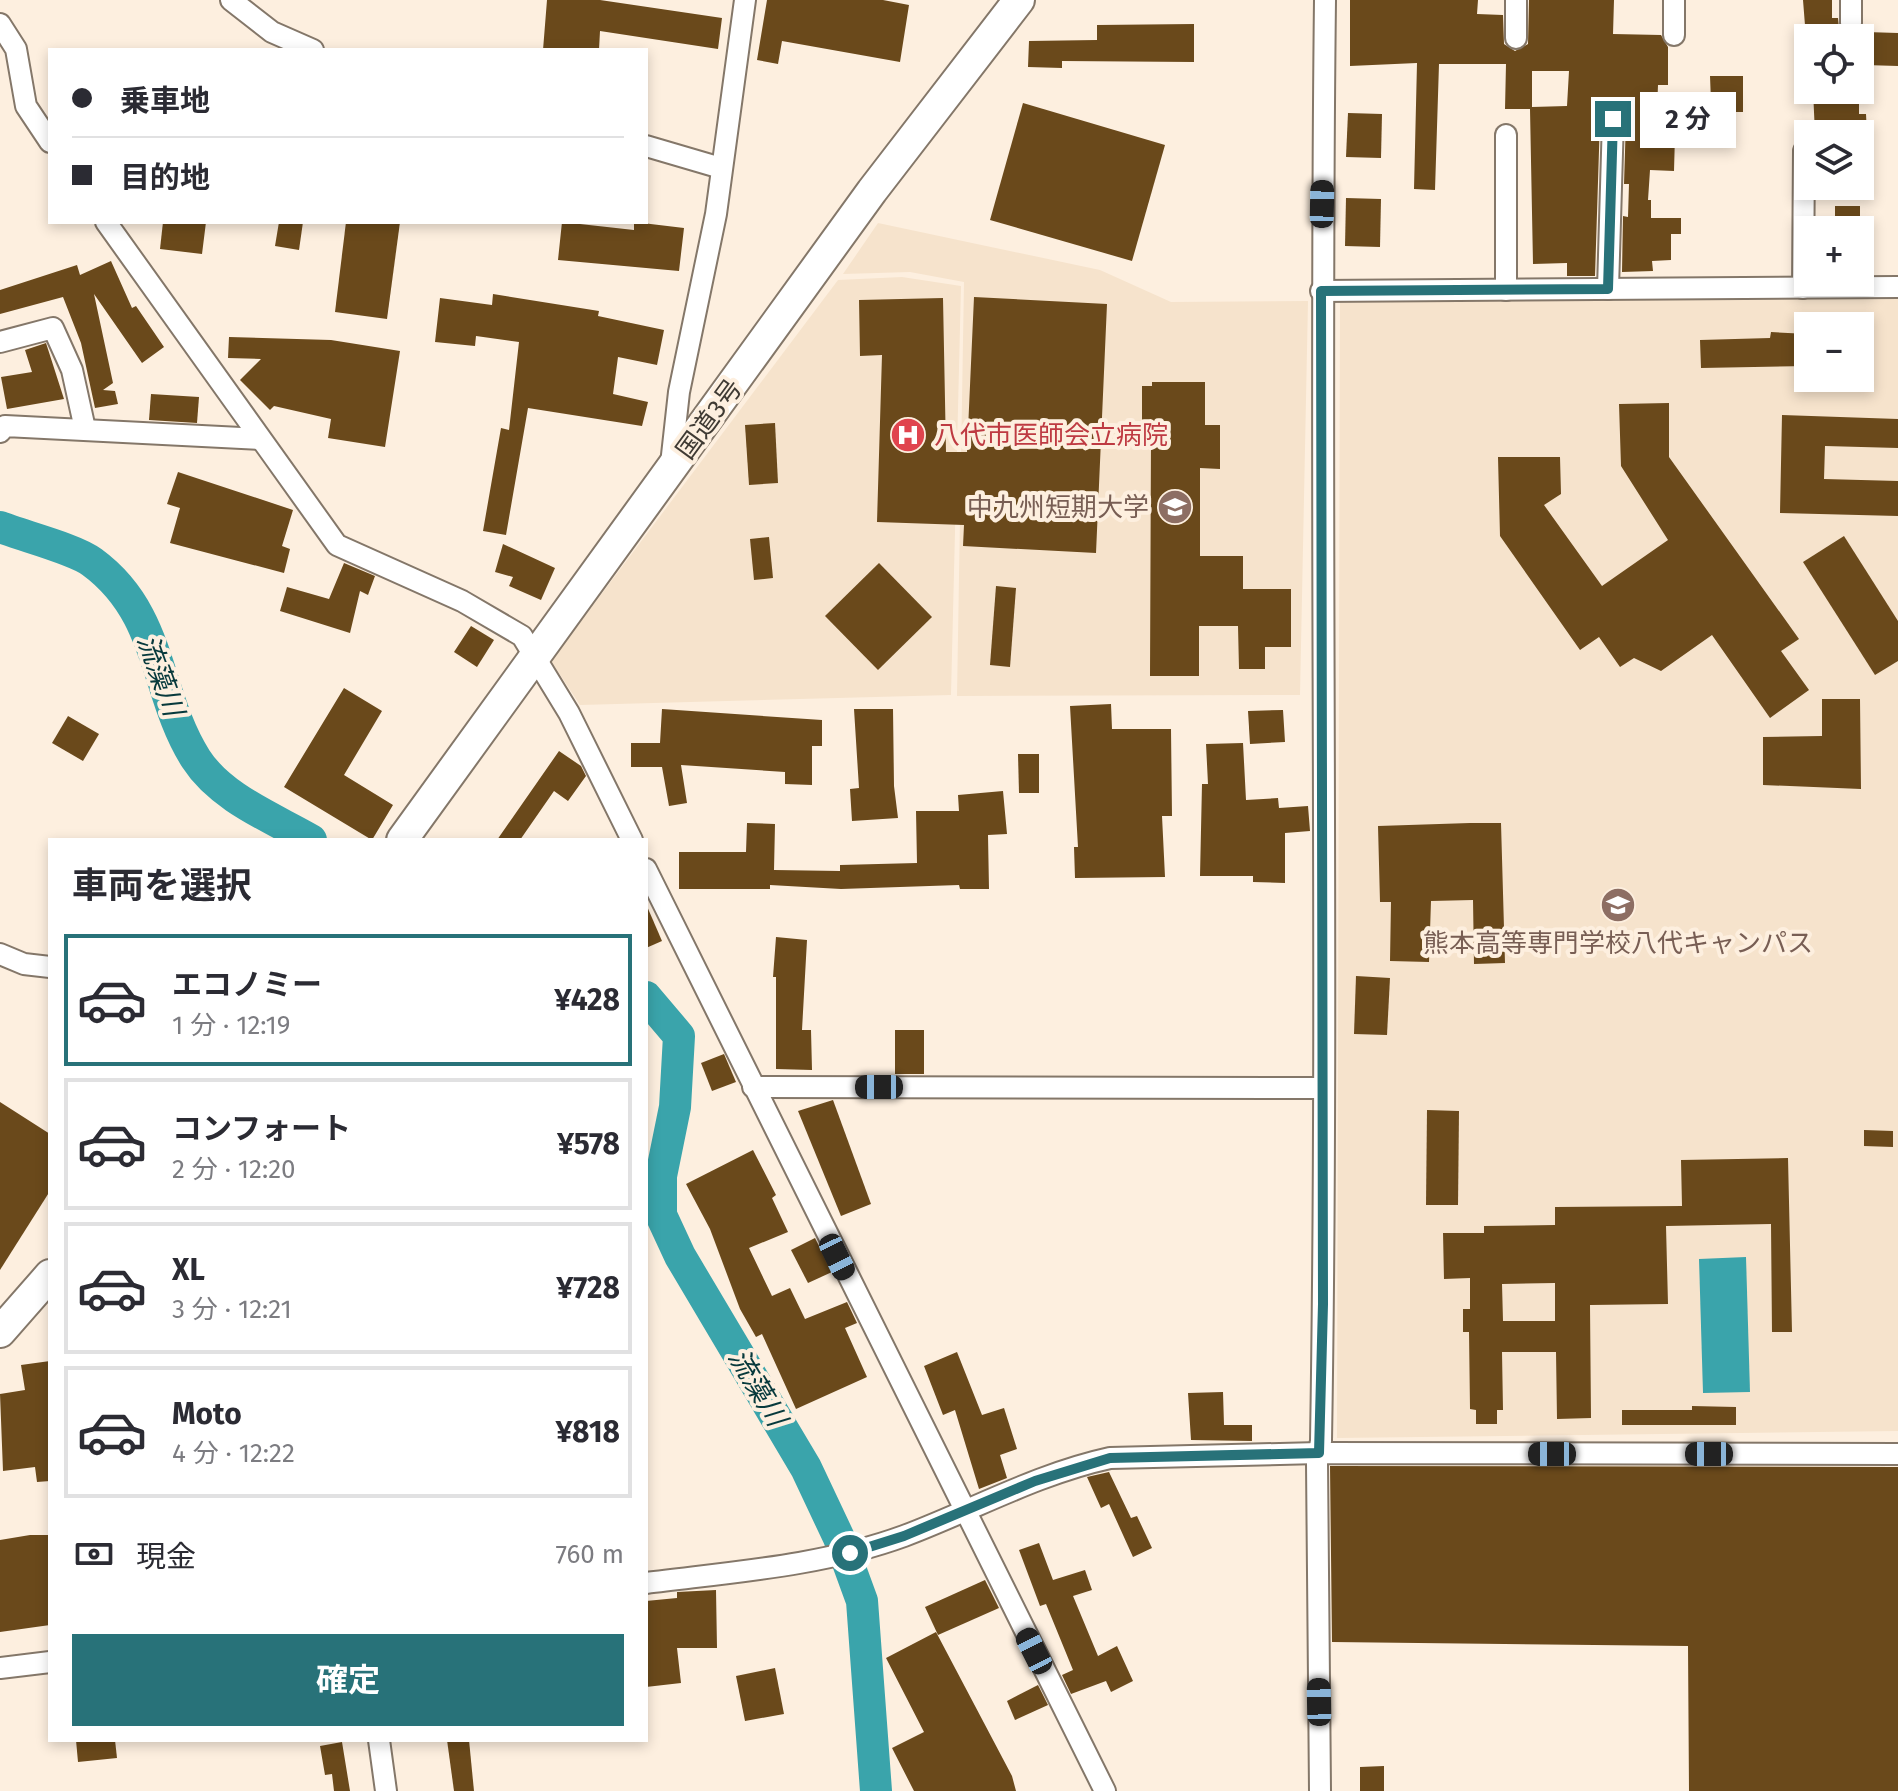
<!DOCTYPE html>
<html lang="ja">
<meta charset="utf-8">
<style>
body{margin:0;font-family:"Fira Sans","Noto Sans JP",sans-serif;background:#f2f2f3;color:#2b2b33;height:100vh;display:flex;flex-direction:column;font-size:30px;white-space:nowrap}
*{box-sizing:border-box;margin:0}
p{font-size:26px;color:#7c7c81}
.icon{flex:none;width:44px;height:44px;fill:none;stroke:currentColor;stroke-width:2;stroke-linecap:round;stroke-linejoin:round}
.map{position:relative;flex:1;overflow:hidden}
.drawer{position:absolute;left:48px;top:838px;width:600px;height:904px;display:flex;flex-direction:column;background:#fff;border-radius:0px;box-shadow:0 4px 12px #0003}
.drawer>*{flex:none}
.banner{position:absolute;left:48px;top:48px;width:600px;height:176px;border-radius:0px;box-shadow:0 4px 12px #0003;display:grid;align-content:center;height:176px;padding:0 24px;background:#fff}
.buttons{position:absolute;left:1794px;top:24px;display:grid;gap:16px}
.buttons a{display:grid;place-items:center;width:80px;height:80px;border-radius:0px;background:#fff;box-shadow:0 4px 12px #0003;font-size:40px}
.end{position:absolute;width:36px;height:36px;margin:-18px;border:10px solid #287279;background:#fff;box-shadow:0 0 0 4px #fff}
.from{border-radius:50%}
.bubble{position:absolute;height:56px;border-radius:0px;background:#fff;box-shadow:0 4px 12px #0003;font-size:26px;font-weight:700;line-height:56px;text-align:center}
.car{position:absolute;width:24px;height:48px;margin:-24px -12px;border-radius:10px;box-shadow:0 0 6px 2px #0007;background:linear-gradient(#222 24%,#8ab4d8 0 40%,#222 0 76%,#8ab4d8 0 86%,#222 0)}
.banner b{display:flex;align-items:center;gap:28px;height:76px;font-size:30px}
.banner b+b{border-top:2px solid #e1e1e2}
.banner i{width:20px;height:20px;background:#2b2b33}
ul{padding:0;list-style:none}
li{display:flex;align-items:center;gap:24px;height:132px;margin:0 16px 12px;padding:0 8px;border:4px solid #e1e1e2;border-radius:0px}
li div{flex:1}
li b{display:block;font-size:30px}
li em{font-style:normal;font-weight:700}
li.selected{border-color:#287279}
li>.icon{width:72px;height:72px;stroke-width:1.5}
h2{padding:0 24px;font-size:36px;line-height:96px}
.pay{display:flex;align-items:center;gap:20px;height:88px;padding:0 24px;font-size:30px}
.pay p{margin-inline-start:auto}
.action{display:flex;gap:16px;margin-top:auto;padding:16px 24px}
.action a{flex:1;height:92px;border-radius:0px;background:#287279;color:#fff;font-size:32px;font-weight:700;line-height:92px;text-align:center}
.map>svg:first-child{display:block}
.built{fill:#f6e3cc;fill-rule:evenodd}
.water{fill:#3aa4ab}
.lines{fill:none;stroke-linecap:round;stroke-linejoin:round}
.river{stroke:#3aa4ab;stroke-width:32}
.building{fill:#6a491b;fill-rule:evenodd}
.minor-casing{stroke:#847769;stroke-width:24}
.highway-casing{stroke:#847769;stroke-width:34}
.minor{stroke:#fff;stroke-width:20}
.highway{stroke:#fff;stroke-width:30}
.route{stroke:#287279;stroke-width:10}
.labels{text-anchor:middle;stroke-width:8;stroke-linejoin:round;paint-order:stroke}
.street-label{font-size:26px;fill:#3f3a33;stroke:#fdefdf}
.health-label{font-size:26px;fill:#be3a42;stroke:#fdefdf;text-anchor:start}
.education-label{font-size:26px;fill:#785e54;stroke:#fdefdf;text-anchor:end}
.water-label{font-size:28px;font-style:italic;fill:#07393c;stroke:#fdefdf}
</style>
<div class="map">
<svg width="1898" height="1791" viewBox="0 0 1898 1791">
<rect width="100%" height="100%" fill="#fdefdf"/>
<g class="built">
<polygon points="878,223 1100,270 1171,302 1308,301 1300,695 957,696 964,282 910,272 843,274"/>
<polygon points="902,277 961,286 951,695 580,705 551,661 838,280"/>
<path d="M1506 290 1898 298V1431L1337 1438 1340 301ZM1808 326H1860V378H1808Z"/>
</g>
<polygon class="water" points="1746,1257 1750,1392 1703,1393 1699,1259"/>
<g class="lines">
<g class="river">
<path d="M0 527C23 536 75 549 92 562 163 614 154 693 196 759 221 798 273 818 311 840"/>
<polyline points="646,997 679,1036 675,1107 661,1176 661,1215 680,1256 806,1468 839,1538 862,1601 876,1791"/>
</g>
</g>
<g class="building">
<polygon points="547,0 600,0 722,18 718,49 600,31 599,50 543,50"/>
<polygon points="767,0 883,0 909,5 900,62 782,41 778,64 757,60"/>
<path d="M1350 0H1478L1477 14 1503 15 1504 44 1515 51 1528 44 1529 0H1614L1613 34 1661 35 1668 47V85H1658L1656 136 1675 135 1674 171 1650 170 1648 200H1651V218H1681V234H1671V260L1652 261 1653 271 1622 272 1623 216 1628 217 1629 184H1624L1626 119 1620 108 1613 106 1602 112 1600 119 1595 276H1567V263L1533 264 1530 109H1505L1506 64H1439L1435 190 1414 189 1417 63 1350 66ZM1532 71H1569L1567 106 1532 107Z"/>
<polygon points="1803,0 1832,0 1832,18 1838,18 1840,38 1806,38"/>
<polygon points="1194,24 1194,62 1062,61 1062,68 1028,67 1029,41 1097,40 1097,25"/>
<polygon points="1866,32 1898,33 1898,66 1865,65"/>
<polygon points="1710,76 1743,76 1743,112 1716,112 1716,102 1711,102"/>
<polygon points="1813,90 1859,90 1859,114 1866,114 1867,134 1815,134"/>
<polygon points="1023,103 1165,145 1132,261 990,220"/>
<polygon points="1348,113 1382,114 1381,158 1346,157"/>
<polygon points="1346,198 1381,199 1380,247 1345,246"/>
<rect x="1835" y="206" width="25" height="24"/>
<polygon points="163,222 206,222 202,254 160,249"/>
<polygon points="279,222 303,222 299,250 275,246"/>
<polygon points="346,222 400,222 387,319 335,312"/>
<polygon points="562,222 634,230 634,222 684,228 679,271 558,260"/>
<polygon points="111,261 132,308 136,306 164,347 142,363 94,294 113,383 103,390 115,391 118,404 95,408 81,343 63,297 0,314 0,290 77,265 80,275"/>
<polygon points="493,294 599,311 598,316 664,330 657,365 618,357 613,394 648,402 642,426 528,408 506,535 483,531 501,428 509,430 519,342 476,336 475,346 435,342 440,298 492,305"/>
<polygon points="974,297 1107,304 1096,553 963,546 964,525 877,522 882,355 860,356 859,300 943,298 946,452 967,452"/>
<polygon points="1771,332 1808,334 1808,366 1701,368 1700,340 1770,338"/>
<polygon points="229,337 331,340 400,351 385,447 328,438 331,419 274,406 270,410 240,380 261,359 228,358"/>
<polygon points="46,343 64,399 7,409 1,377 32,372 25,350"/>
<polygon points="1152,382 1205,382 1205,425 1220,425 1220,469 1200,468 1200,556 1243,556 1243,589 1291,589 1291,647 1265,647 1265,669 1239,669 1238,626 1199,626 1199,676 1150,676 1151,438 1142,438 1142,386 1152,386"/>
<polygon points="151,394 199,397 197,423 149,420"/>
<polygon points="1669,403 1669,457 1799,639 1781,651 1809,690 1770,718 1712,635 1661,671 1634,658 1620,667 1599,637 1580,650 1500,536 1498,457 1560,457 1561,494 1544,505 1602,586 1668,540 1621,466 1619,404"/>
<polygon points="1782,415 1898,419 1898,448 1825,446 1824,479 1898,481 1898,516 1780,513"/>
<polygon points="775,423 778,483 749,485 745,425"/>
<polygon points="178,472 293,510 282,546 290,549 284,573 170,543 180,508 167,504"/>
<polygon points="1844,536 1898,621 1898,661 1875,675 1803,562"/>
<polygon points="769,537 773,578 754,580 750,539"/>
<polygon points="503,544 555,568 541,600 509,586 513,577 495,572"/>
<polygon points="344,563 375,576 368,595 360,591 350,633 280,611 287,587 329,599"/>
<polygon points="879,563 932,617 878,670 825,616"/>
<polygon points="996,586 1016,588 1010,667 990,665"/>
<polygon points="471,626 494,640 477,667 454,652"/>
<polygon points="344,688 382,711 344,775 393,805 372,840 284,787"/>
<polygon points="1822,699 1860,699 1861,789 1763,785 1763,737 1822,736"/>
<polygon points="1111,704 1112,729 1171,729 1172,816 1162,816 1165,877 1075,878 1074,847 1078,847 1070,706"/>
<polygon points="662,709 822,720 822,746 812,746 812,785 785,784 785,772 681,765 687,803 669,806 662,767 631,767 631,743 660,743"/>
<polygon points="854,709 893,709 894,786 898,818 852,821 850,789 859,788"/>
<polygon points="1283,710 1285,742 1250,744 1248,711"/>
<polygon points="68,716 99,734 83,761 52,743"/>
<polygon points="1243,743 1246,800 1278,798 1279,808 1308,806 1310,831 1285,833 1285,883 1253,882 1253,876 1200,876 1202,784 1208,784 1206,744"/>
<polygon points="559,751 581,766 586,776 568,801 554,791 520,840 497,840"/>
<polygon points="1018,754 1039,754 1039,793 1019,793"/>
<polygon points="1003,791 1007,834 988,835 989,889 960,889 959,885 841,889 770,885 770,889 679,889 679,852 746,852 747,823 775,824 774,870 840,871 840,865 917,863 916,811 959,811 958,795"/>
<polygon points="1470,823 1501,823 1505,963 1474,964 1473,900 1431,901 1429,962 1390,961 1391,902 1380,902 1378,826"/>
<polygon points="646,904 662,941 646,948"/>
<polygon points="776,937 807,940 802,1030 811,1030 812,1070 776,1069 776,977 773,977"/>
<polygon points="1356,976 1390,978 1387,1035 1354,1034"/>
<rect x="895" y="1030" width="29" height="44"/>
<polygon points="724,1054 736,1082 712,1091 701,1063"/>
<polygon points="833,1100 871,1204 841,1216 798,1111"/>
<polygon points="0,1102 50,1134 50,1191 0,1270"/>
<polygon points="1427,1110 1459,1111 1458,1205 1426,1205"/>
<polygon points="1864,1130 1893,1131 1893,1147 1864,1146"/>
<polygon points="753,1150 776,1195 772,1198 788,1232 749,1248 772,1296 790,1288 805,1319 847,1302 857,1323 845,1328 867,1377 796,1409 762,1334 756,1337 740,1309 710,1229 686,1184"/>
<path d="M1788 1158 1792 1332H1772L1771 1224 1666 1226 1668 1304 1590 1305 1591 1418 1557 1419 1556 1352H1502L1503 1410H1497V1424H1476V1410L1470 1409 1469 1332H1463V1309H1470V1278L1444 1279 1443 1233H1484V1226L1555 1225V1207L1682 1206 1681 1160ZM1555 1283V1321H1503L1502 1284Z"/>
<polygon points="815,1238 832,1272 808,1283 791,1250"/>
<polygon points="957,1352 982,1415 1004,1408 1017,1449 1000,1455 1007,1478 979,1489 955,1410 943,1415 924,1366"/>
<polygon points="50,1361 50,1481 37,1482 35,1467 3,1471 0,1394 25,1390 21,1365"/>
<polygon points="1223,1392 1224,1425 1252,1425 1252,1441 1191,1440 1188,1393"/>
<polygon points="1692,1406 1736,1407 1736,1425 1622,1425 1622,1410 1692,1410"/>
<polygon points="1330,1466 1898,1467 1898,1791 1689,1791 1688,1646 1332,1642"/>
<polygon points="1109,1472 1131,1518 1137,1516 1152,1548 1133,1557 1109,1504 1101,1508 1087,1477"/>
<polygon points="30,1535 50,1535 50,1625 0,1632 0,1540"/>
<polygon points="1039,1543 1053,1580 1085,1570 1092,1590 1073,1596 1098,1656 1117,1646 1133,1681 1111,1692 1106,1681 1071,1694 1062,1675 1073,1670 1046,1604 1040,1606 1019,1550"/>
<polygon points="985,1580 999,1608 938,1635 925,1607"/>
<polygon points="716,1590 717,1648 677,1648 681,1683 646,1687 646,1601 677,1598 677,1592"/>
<polygon points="936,1632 1012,1776 1016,1791 914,1791 892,1748 924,1732 886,1658"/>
<polygon points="775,1668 784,1714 745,1721 736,1676"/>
<polygon points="1038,1685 1048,1705 1015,1720 1007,1701"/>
<polygon points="76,1740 115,1740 117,1758 78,1762"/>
<polygon points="447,1740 469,1740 474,1791 454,1791"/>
<polygon points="342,1742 350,1791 334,1791 332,1774 325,1775 320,1746"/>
<polygon points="1384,1766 1384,1791 1360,1791 1360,1767"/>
</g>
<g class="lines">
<g class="minor-casing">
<g id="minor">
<polyline points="231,0 272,32 313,50"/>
<polyline points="1516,0 1516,38"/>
<polyline points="1674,0 1674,35"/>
<polyline points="1851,0 1851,23"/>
<polyline points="0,24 16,49 26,106 50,142"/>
<polyline points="646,146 721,168"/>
<polyline points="106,222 337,545 462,601 522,636 569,713 632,840"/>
<polyline points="1803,288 1804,151"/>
<polyline points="1608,289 1613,119"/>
<polyline points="1506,290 1506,135"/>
<polyline points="1321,291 1898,287"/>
<polyline points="0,342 53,328 72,370 85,429"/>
<polyline points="0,432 5,426 259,439"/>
<polyline points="671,464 679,392 716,214 745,0"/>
<polyline points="646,869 1105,1791"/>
<polyline points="0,954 24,964 50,967"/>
<polyline points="753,1087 1322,1088"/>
<path d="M646 1583C732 1572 822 1566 904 1536 973 1510 1037 1474 1110 1458L1319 1453 1898 1454"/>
<polyline points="0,1668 50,1662"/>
<polyline points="379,1740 386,1791"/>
<path d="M1320 1791 1317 1463 1321 1441C1329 961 1319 480 1325 0"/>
</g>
</g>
<g class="highway-casing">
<g id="highway">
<polyline points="402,840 872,191 1019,0"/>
<polyline points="0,1332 50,1275"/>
</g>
</g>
<use href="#minor" class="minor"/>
<use href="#highway" class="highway"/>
</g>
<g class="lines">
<polyline class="route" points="850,1553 904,1536 1035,1481 1110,1458 1319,1453 1323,1304 1321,291 1608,289 1613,119"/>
</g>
<defs>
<g id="hospital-disc" transform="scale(1.8)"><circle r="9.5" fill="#e0444e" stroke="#fdefdf"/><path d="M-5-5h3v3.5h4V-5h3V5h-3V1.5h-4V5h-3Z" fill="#fff"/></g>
<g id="university-disc" transform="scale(1.8)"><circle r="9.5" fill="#8d6e63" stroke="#fdefdf"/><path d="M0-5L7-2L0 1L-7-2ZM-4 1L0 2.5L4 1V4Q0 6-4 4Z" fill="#fff"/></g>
</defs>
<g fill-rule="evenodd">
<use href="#hospital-disc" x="908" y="435"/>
<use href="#university-disc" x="1175" y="507"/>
<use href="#university-disc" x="1618" y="905"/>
</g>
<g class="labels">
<g class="street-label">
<text transform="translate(709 419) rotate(-54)" y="9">国道3号</text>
</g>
<g class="health-label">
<text x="934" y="444">八代市医師会立病院</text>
</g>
<g class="education-label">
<text x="1149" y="516">中九州短期大学</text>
<text x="1618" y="952" text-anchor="middle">熊本高等専門学校八代キャンパス</text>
</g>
<g class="water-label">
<text transform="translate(161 675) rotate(70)" y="10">流藻川</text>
<text transform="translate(758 1387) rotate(59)" y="10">流藻川</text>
</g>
</g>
</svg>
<div class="buttons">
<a><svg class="icon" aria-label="locate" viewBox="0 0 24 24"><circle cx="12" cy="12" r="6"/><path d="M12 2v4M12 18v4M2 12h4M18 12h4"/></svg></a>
<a><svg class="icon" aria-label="layers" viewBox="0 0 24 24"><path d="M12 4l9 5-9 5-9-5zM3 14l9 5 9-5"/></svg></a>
<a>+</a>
<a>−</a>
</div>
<i class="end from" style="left:850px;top:1553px"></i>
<i class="end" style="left:1613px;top:119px"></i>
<div class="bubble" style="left:1640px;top:92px;width:96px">2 分</div>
<i class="car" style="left:1322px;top:204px;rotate:1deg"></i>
<i class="car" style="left:879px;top:1087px;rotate:270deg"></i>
<i class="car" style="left:837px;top:1257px;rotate:154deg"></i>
<i class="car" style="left:1552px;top:1454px;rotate:270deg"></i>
<i class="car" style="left:1709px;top:1454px;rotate:270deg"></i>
<i class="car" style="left:1034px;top:1651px;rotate:333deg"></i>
<i class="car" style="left:1319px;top:1702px;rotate:359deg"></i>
<div class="banner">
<b><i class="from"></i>乗車地</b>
<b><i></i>目的地</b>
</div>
<section class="drawer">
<h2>車両を選択</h2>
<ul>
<li class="selected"><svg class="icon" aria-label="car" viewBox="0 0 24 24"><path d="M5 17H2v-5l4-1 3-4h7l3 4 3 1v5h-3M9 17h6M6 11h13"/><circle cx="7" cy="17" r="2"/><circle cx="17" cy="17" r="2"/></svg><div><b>エコノミー</b><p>1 分 · 12:19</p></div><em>¥428</em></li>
<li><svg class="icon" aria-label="car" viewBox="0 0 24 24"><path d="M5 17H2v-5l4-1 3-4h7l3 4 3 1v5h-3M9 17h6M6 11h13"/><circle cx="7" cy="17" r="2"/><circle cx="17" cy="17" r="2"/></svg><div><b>コンフォート</b><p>2 分 · 12:20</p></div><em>¥578</em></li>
<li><svg class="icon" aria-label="car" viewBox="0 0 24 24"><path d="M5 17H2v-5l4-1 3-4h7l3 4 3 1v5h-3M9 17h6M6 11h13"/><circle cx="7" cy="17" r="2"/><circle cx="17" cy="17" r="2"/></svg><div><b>XL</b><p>3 分 · 12:21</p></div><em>¥728</em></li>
<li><svg class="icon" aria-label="car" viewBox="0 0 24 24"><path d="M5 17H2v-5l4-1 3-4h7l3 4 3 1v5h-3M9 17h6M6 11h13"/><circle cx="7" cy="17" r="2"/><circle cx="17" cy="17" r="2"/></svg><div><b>Moto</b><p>4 分 · 12:22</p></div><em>¥818</em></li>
</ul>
<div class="pay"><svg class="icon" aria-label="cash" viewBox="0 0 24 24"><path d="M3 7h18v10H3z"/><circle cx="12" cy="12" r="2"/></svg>現金<p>760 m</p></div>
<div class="action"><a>確定</a></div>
</section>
</div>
